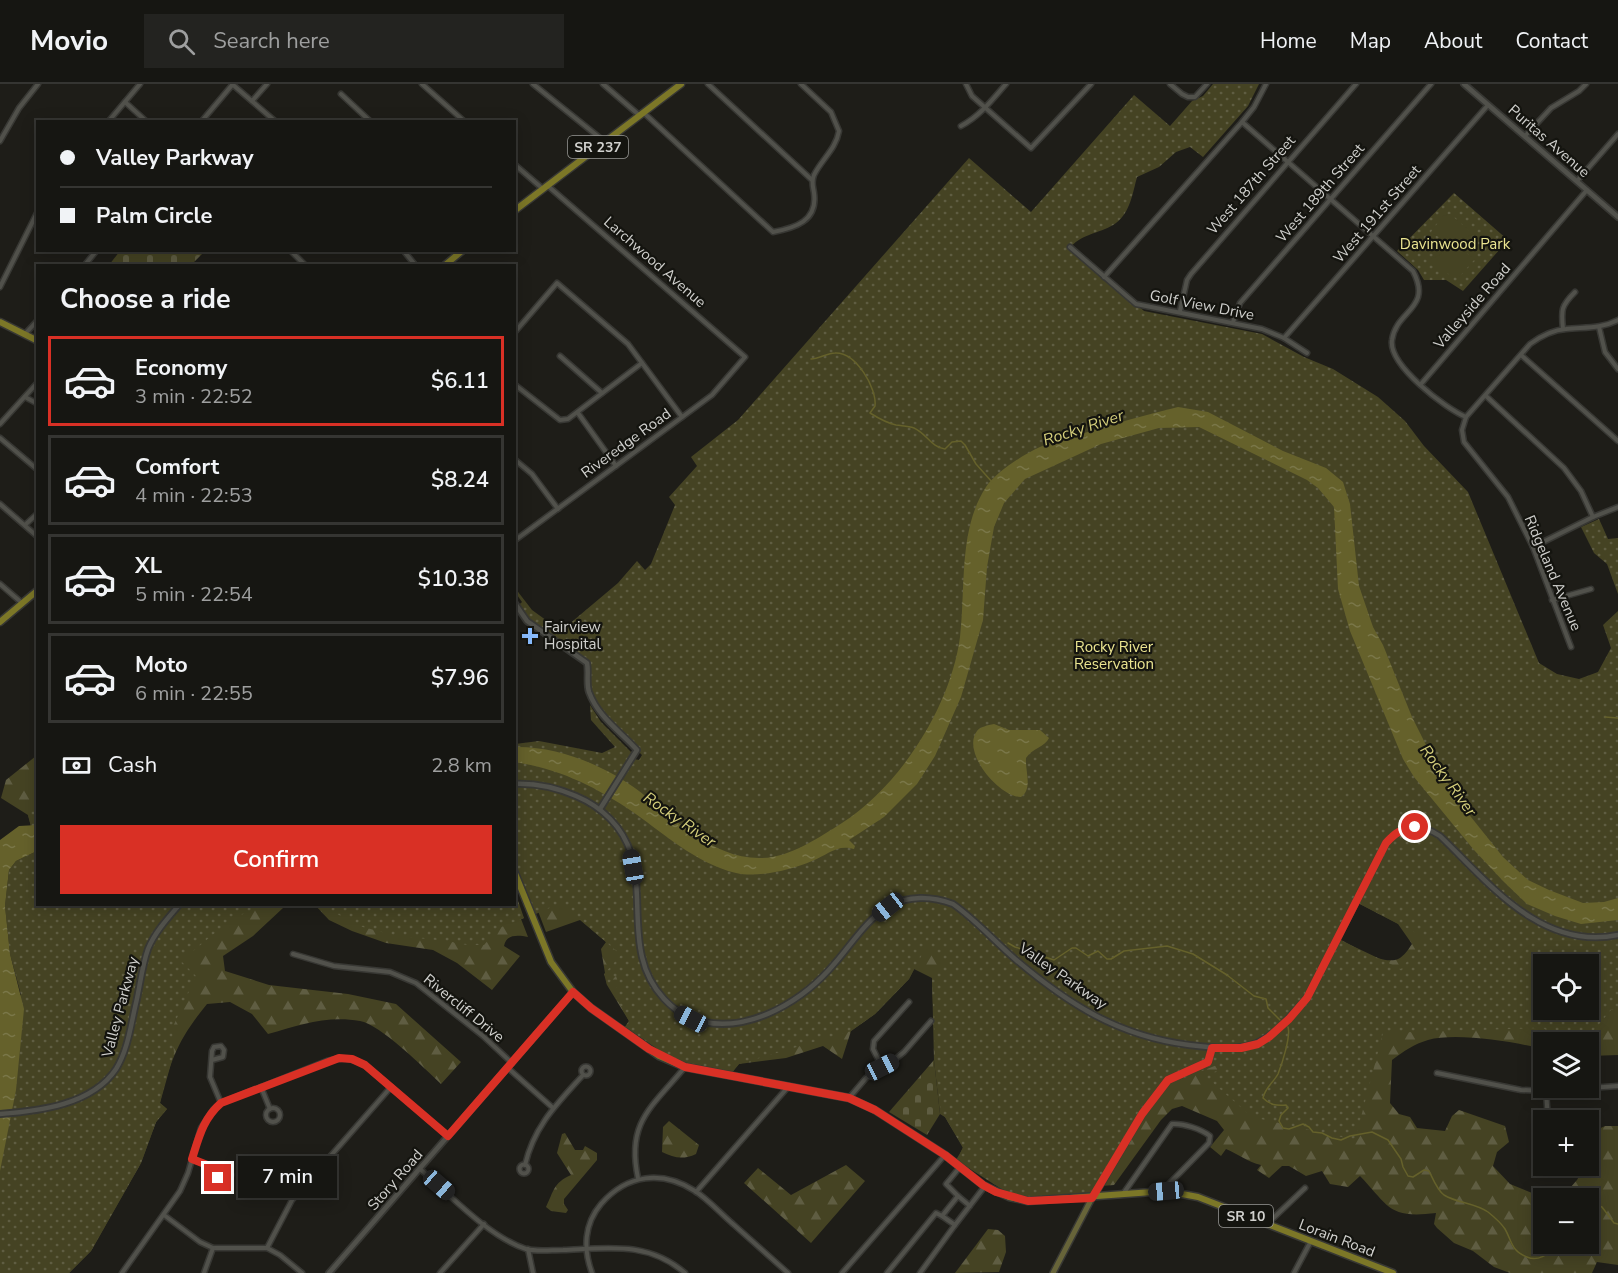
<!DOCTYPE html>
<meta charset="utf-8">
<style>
body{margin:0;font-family:"Nunito Sans",sans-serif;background:#232320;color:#f1f3f6;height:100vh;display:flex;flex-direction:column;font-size:22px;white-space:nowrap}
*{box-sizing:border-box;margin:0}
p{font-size:20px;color:#9e9f9f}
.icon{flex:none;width:33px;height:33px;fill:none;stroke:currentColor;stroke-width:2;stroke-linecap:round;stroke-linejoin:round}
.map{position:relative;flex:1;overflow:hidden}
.panel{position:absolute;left:36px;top:180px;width:480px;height:642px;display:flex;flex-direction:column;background:#161612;border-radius:0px;box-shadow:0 3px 15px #0003,0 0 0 2px #353532}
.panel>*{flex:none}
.top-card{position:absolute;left:36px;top:36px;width:480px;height:132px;border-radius:0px;box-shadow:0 3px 15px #0003,0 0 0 2px #353532;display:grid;align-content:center;height:132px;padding:0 24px;background:#161612}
.buttons{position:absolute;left:1533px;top:870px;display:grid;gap:12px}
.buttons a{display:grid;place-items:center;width:66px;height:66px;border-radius:0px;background:#161612;box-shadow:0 3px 15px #0003,0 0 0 2px #353532;font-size:30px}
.end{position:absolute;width:27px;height:27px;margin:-14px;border:8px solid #d93025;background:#fff;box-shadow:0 0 0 3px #fff}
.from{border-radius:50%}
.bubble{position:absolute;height:42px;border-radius:0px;background:#161612;box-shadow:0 3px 15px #0003,0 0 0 2px #353532;font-size:20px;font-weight:600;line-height:42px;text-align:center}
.car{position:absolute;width:18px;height:36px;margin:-18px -9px;border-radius:8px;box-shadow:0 0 4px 2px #0007;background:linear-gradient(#222 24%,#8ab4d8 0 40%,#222 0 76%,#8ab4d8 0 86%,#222 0)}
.top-card b{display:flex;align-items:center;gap:21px;height:57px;font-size:22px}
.top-card b+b{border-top:2px solid #353532}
.top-card i{width:15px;height:15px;background:#f1f3f6}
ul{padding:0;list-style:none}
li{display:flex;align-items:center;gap:18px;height:90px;margin:0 12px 9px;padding:0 12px;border:3px solid #353532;border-radius:0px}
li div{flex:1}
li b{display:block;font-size:22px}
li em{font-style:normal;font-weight:600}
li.selected{border-color:#d93025}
li>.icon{width:54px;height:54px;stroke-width:1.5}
h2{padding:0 24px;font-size:27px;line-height:72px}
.pay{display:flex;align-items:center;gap:15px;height:66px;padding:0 24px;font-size:22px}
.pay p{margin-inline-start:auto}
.button{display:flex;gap:12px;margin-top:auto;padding:12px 24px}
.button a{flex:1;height:69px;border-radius:0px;background:#d93025;color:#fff;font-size:24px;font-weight:600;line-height:69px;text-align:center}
header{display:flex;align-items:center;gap:36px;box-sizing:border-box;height:84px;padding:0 30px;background:#161612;border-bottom:2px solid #353532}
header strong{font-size:28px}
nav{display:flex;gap:33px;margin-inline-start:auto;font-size:21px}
.search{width:420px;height:54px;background:#232320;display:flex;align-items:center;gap:15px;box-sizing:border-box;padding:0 21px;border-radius:0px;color:#9e9f9f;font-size:22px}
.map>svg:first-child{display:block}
.forest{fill:url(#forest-firs);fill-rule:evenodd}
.cemetery{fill:url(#cemetery-stones)}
.park{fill:url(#park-dots);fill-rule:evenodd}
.garden{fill:#454323}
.water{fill:url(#water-ripples)}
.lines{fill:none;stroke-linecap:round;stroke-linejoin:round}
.stream{stroke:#65612b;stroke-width:1.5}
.minor-casing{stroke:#383834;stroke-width:7}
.tertiary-casing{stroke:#383834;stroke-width:8}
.secondary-casing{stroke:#383834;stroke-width:8}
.primary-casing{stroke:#383834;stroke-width:9}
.minor{stroke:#51514b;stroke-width:4}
.tertiary{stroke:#51514b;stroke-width:4.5}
.secondary{stroke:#676439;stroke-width:5}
.primary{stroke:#7c7727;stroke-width:6}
.route{stroke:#d93025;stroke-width:8}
.poi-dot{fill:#88bbfc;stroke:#14140f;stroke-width:2}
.labels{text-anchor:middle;stroke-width:4.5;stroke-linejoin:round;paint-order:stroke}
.shield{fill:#14140f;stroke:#989895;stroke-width:1.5}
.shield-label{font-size:14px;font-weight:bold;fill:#d1d1ce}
.street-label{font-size:15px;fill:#d1d1ce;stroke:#14140f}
.park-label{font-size:15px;fill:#ebe591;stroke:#14140f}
.poi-label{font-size:15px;fill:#d1d1ce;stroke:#14140f;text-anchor:start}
.water-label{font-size:16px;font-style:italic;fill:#d4ce7b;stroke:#14140f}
</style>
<header>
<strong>Movio</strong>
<div class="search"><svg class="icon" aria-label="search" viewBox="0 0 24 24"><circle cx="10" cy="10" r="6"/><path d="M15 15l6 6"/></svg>Search here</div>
<nav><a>Home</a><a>Map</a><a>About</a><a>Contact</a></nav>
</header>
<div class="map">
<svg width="1618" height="1189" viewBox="0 0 1618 1189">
<defs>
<pattern id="forest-firs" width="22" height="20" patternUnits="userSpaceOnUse" patternTransform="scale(1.5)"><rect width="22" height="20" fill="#454323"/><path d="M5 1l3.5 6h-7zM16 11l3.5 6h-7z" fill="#5f5d42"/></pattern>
<pattern id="cemetery-stones" width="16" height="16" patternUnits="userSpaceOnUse" patternTransform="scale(1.5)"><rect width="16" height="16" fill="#454323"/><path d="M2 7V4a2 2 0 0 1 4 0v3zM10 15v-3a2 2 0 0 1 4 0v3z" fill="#5f5d42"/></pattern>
<pattern id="park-dots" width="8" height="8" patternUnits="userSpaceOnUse" patternTransform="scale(1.5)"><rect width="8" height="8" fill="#454323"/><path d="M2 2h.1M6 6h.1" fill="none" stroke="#5f5d42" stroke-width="1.8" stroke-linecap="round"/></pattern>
<pattern id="water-ripples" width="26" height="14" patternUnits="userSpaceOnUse" patternTransform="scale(1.5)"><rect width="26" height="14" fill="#65612b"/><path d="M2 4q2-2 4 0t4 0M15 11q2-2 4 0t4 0" fill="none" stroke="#7a7749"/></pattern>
</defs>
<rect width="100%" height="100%" fill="#1e1d18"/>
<g class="forest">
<polygon points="36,672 37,741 31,742 28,731 1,714 6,696"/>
<path d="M515 767 869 843 1341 856C1356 863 1378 879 1395 876 1402 875 1408 866 1412 860L1398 840 1356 818 1539 862 1544 926H1588L1618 910V971L1589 972 1588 958H1544L1543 965C1516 958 1456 948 1428 956 1414 960 1404 967 1392 976L1390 1019 1399 1030 1410 1033 1417 1044 1445 1047 1452 1032 1459 1026 1505 1042 1509 1058 1497 1068 1493 1082 1510 1100 1537 1111 1569 1105 1577 1096 1585 1082H1588L1589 1076 1592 1073 1594 1047 1605 1042H1618V1181L1597 1178 1592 1189H1510L1494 1183 1473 1167 1454 1159 1437 1144 1434 1140 1436 1129C1388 1135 1389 1122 1360 1092L1348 1103 1330 1100 1322 1087 1306 1092 1289 1082H1282L1269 1094 1257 1086 1261 1081C1248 1078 1238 1070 1226 1065L1221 1072 1210 1063 1224 1046 1217 1037 1182 1022 1172 1025 1161 1036 1114 1101 1063 1105 960 1070 963 1063 945 1033 940 1030 934 976 932 894 914 885 909 895 875 930 851 947 842 975 823 962 786 974 739 980 733 987 625 943 629 937 607 901 601 865 606 858 580 836 546 848ZM1544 1114H1588V1160H1544Z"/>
<path d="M514 820 524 834 521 835 528 853C518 851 506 850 504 862L520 872 492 906 457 879 433 866 386 859 352 847 329 836 315 821Z"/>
<path d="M188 821H294L283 824 253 852 223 872 225 887 269 901 348 910 396 920 461 978 441 1000C425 985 380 940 360 937 328 931 299 941 268 950L252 930 230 918 207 920C179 954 170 976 160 1019L167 1025 156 1038 141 1079 91 1167 69 1189H0Z"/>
<path d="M669 1037 699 1061 696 1070C683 1076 674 1074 662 1068L663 1043Z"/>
<path d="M565 1049 575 1066H583L585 1062 597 1069V1076L564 1115V1120L568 1126 566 1129 551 1127 546 1123C554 1107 553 1099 571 1091L557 1069 562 1050Z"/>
<polygon points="846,1081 865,1097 811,1159 744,1099 758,1084 791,1111"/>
<polygon points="988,1145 998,1146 1005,1152 1006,1168 999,1188 955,1189"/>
</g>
<g class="cemetery">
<polygon points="120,167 120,166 205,167 191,181 109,181"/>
<polygon points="934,976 940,1030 927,1051 889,1028"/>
</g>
<g class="park">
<path d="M1213 0H1259L1248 22 1203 73 1190 63 1176 68 1159 83 1137 93C1133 108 1130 129 1116 139 1103 149 1082 149 1071 163L1144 227 1262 250 1304 273 1333 285 1378 313 1405 337 1424 362 1468 408 1539 579 1557 590 1579 595 1598 588 1611 564 1603 541 1618 527V924L1611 926 1584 958H1566L1543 944 1383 949 1355 1056 1252 1033 1205 992 1221 985 1217 981 1164 1002 1140 1030 1092 1114 1014 1113 956 1076 963 1064 945 1033 941 1030 935 973 932 895 946 878 927 861 909 895 875 930 851 947 739 980 730 991 681 981 625 943 629 937 613 908 619 901 616 892 607 901 604 890 621 871 561 819 529 833 515 790V660L539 657 602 669 615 663 591 636 590 621 601 638 635 672 634 675 639 676 642 671 605 635 587 606 589 577 527 538 518 522 522 518 515 508V504L532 526 561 547 618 499 637 477 645 486 651 480 675 421 669 413 697 382 691 373 738 336 969 74 1031 128 1134 11 1170 42 1192 17 1203 12ZM1356 818 1426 854 1401 885 1338 855ZM1544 880H1588V926H1544Z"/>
<polygon points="1454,109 1508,156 1463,207 1446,196 1424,196 1418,186 1397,167"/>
<polygon points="1599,435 1608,455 1618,454 1618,510 1607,480 1594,469 1581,443"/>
<polygon points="37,722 38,820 263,821 232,835 181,877 196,892 172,945 174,969 160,1019 167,1025 156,1038 141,1079 91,1167 69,1189 0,1189 0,922 21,911 10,870 5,822 9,786 16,777 37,767 28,731"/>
<polygon points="515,808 524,834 499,844 484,861 467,861 447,857 397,852 359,842 321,821 514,820"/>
</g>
<g class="garden">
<path d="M1450 130 1473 150C1458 157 1444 159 1431 148L1443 132Z"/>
<polygon points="1454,164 1459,164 1475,175 1459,193 1452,193 1431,175"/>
</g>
<g class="water">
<path d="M1178 323 1208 328 1283 367 1326 384 1343 398 1350 420 1359 502 1373 543 1383 561 1412 633 1433 675 1463 723 1503 773 1528 796 1549 806 1583 819 1604 818 1618 814V836L1581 840 1555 832 1527 820 1504 798 1474 766 1414 693 1403 675 1350 547 1338 505 1334 423 1318 404 1307 396 1199 343 1159 344 1101 360 1025 395 1004 419 994 443 987 483 983 536 961 613 935 672 917 700 884 733 849 756 855 762 854 765C836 760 828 771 812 777 791 786 758 794 736 789 694 779 663 748 627 724 590 700 558 685 515 678L514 663C558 662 604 681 639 707 674 734 712 774 759 774 788 775 818 754 842 739 900 702 951 622 960 553 966 504 958 446 986 403 996 388 1024 370 1040 363 1052 357 1068 354 1081 350 1113 340 1145 331 1178 323Z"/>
<path d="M994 640 1009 646H1040L1049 654C1045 663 1032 664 1026 674 1025 687 1033 705 1021 713 999 713 961 668 977 647 980 643 988 641 994 640Z"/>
<polygon points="37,741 37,767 16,777 9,786 5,822 10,870 24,925 16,1006 0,1087 0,756 19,742"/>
</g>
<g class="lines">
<g class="stream">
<path d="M811 275C819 275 827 269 835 269 856 268 877 304 875 322L870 329C878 334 887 339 896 341 902 342 908 342 914 344 927 350 931 363 945 365L952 358 961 357 965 361 976 380 992 398"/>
<polyline points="1605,633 1618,634"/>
<polyline points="1008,859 1015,863 1054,876 1072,864 1076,864 1088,872 1098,867 1107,875 1111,875 1124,867 1167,862 1193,870 1227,891 1254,912 1266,915 1268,924 1280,936"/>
<path d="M1288 943C1291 952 1282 980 1278 990 1273 999 1265 1004 1263 1014 1270 1021 1276 1022 1286 1021L1288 1024 1281 1031 1279 1037 1283 1044 1289 1045 1303 1040 1309 1043 1313 1048 1322 1049 1332 1054 1341 1056 1350 1052 1372 1048 1388 1056 1401 1075 1403 1083 1408 1092 1413 1093 1424 1086 1429 1087C1433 1095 1437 1106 1444 1111 1457 1119 1475 1119 1488 1128 1493 1132 1501 1139 1505 1145 1512 1157 1511 1167 1527 1173 1540 1179 1551 1167 1560 1160"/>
<polyline points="1588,1117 1602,1123 1614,1139 1618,1140"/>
</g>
<g class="minor-casing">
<g id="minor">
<polyline points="232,0 276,38"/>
<polyline points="422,0 465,38"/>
<polyline points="533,0 605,58"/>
<polyline points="603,0 639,31"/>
<polyline points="708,0 812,96"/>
<polyline points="966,0 972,12 1031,64 1091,0"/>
<polyline points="1170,0 1182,10 1188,13 1195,13 1207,0"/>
<polyline points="341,10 371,38"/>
<polyline points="252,17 267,0"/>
<polyline points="125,18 147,38"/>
<path d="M644 29 773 148C795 144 818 137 814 109 813 102 811 98 814 91 822 75 836 65 839 47L831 28 801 0"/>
<polyline points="108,38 140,0"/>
<polyline points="201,38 233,0"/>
<path d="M1242 38 1413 187C1433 225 1396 226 1392 256 1388 281 1446 325 1466 333"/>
<path d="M961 42C980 32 992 16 1006 0"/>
<polyline points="1525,52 1551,24 1579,7 1586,0"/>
<polyline points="0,57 19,24 38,0"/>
<polyline points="514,80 543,105"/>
<polyline points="1577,97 1618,50"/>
<polyline points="1070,163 1136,220 1262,245 1284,254 1307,269"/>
<polyline points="290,166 306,182"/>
<polyline points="403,166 416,182"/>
<polyline points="84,182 97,166"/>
<polyline points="1104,193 1242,38 1254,23 1266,0"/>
<polyline points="0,203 38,127"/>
<polyline points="1180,227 1187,196 1191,190 1356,0"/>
<polyline points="1233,238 1240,219 1431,0"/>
<polyline points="1599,243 1605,268 1618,285"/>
<path d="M1563 245C1561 226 1561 222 1575 208"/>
<polyline points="514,249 557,199 628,260 682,333"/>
<polyline points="25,250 38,236"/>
<polyline points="1284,254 1488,21"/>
<polyline points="1521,271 1618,357"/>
<polyline points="560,272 602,309"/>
<polyline points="514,300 560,336 568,335 642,279"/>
<polyline points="1421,300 1587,106"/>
<polyline points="1486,312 1564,384 1581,407 1593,433"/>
<polyline points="25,313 38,320"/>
<polyline points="578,329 616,382"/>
<polyline points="0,340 38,298"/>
<polyline points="0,354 38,386"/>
<polyline points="514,375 532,390 558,425"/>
<polyline points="0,420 38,453"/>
<polyline points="25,441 38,429"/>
<polyline points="514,457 712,311 745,273 548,102"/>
<polyline points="1533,463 1593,433 1618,423"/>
<polyline points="0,500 22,519"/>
<polyline points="1552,516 1591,505"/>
<path d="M1571 563 1533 463 1508 413 1464 358 1462 346 1466 333 1530 260C1541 252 1552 246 1566 245 1584 243 1601 245 1618 236"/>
<polyline points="293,870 334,882 390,888 416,899 483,952 512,979"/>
<polyline points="212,976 223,973 224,966 221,962 214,963 212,967 210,993 221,1019"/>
<circle cx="586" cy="987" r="4.5"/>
<polyline points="882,983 873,965 874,957 909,918"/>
<polyline points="508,984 553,1024"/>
<polyline points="1437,989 1521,1006 1546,1007 1618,1002"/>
<polyline points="261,1003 270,1025"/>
<polyline points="1546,1007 1548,1036"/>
<polyline points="849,1014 866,994 893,977 904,968 931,937"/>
<circle cx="273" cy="1031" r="7"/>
<polyline points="192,1075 220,1086"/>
<circle cx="524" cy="1085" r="4.5"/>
<path d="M525 1081C534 1042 557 1020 583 991"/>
<circle cx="224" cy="1091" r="7"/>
<path d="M420 1085C450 1111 489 1153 526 1165 537 1168 551 1166 563 1166 608 1164 648 1157 685 1189"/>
<path d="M638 1094C626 1038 652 1023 685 983"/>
<polyline points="696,1108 788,1003"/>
<path d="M1123 1110 1172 1040C1183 1039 1201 1045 1210 1052L1209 1059 1166 1103V1107"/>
<polyline points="958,1112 946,1100 960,1083"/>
<polyline points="970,1122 958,1112 942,1132 955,1141 985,1102"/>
<polyline points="164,1131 200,1158 213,1164 267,1164 280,1171 302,1189"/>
<polyline points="1267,1140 1305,1104"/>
<polyline points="267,1164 292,1116 391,1003"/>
<polyline points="528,1165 533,1189"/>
<path d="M122 1189 180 1107 188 1089 201 1044 213 1026 221 1019 327 977C342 973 351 974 365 981L448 1052"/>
<polyline points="204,1189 213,1164"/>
<polyline points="440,1189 484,1140"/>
<path d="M592 1189C583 1165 584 1140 601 1120 627 1090 662 1086 695 1107 709 1116 721 1130 733 1140 752 1157 770 1173 788 1189"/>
<polyline points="842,1189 945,1071"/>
<polyline points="887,1189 936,1129 942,1132"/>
<polyline points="920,1189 955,1141"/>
<polyline points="1294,1189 1311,1157"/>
</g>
</g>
<g class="tertiary-casing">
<g id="tertiary">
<polyline points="1464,0 1618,133"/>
<path d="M514 518 527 537 587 579C589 588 586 599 589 608 598 633 620 647 637 666L600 725"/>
<path d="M514 700C536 699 557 704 576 712 602 723 623 743 631 770 641 803 634 840 642 873 649 904 673 932 704 938 753 948 805 915 835 879 851 861 866 836 888 823 908 811 932 812 953 820 976 836 994 857 1015 875 1068 920 1118 952 1189 961 1255 969 1264 963 1307 914L1386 759C1403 740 1419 738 1440 752 1489 799 1541 867 1618 851"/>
<path d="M0 1030C39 1027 92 1021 116 985 128 966 131 940 136 919 140 902 142 882 148 865 155 848 168 834 180 820"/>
<polyline points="1094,1112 1142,1030 1168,996 1208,978 1212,964"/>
<polyline points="329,1189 573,908"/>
</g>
</g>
<g class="secondary-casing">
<polyline id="secondary" points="1053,1189 1092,1114"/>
</g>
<g class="primary-casing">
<g id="primary">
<polyline points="514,127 681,0"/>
<polyline points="444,182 463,166"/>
<polyline points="0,238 38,257"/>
<polyline points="0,538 38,506"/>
<polyline points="514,787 551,878 573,908 591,924 659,972 685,983 849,1014 875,1026 945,1071 983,1101 1009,1113 1028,1117 1166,1107 1198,1113 1393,1189"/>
</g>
</g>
<use href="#minor" class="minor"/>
<use href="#tertiary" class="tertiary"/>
<use href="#secondary" class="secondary"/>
<use href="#primary" class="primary"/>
</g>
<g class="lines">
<path class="route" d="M218 1094 220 1086 192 1075C199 1053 203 1035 221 1019L339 974 352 975 365 981 448 1052 573 908 591 924 649 965 685 983 849 1014 875 1026 945 1071 983 1101 996 1108 1028 1117 1092 1114 1142 1030 1168 996 1208 978 1212 964H1241L1258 960 1269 953 1289 935 1307 914 1386 759C1395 749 1401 745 1415 743"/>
</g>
<path class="poi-dot" d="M527 543h6v6h6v6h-6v6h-6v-6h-6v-6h6z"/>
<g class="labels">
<g class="shield">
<rect x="568" y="52" width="60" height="22" rx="4.5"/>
<rect x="1219" y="1121" width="54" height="22" rx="4.5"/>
</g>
<g class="shield-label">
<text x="598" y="68">SR 237</text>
<text x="1246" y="1137">SR 10</text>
</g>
<g class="street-label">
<text transform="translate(1549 57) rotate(41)" y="5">Puritas Avenue</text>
<text transform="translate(1251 101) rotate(-49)" y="5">West 187th Street</text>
<text transform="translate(1320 109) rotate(-49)" y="5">West 189th Street</text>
<text transform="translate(1377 130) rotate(-49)" y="5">West 191st Street</text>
<text transform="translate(655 178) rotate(41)" y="5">Larchwood Avenue</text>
<text transform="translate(1202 221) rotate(11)" y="5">Golf View Drive</text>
<text transform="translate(1472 222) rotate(-49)" y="5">Valleyside Road</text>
<text transform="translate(626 359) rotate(-36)" y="5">Riveredge Road</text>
<text transform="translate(1553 489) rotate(67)" y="5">Ridgeland Avenue</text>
<text transform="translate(1063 892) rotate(35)" y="5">Valley Parkway</text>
<text transform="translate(120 923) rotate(-75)" y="5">Valley Parkway</text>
<text transform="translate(464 924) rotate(39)" y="5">Rivercliff Drive</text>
<text transform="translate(395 1096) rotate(-49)" y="5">Story Road</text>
<text transform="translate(1337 1154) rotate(21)" y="5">Lorain Road</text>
</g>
<g class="park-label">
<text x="1455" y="165">Davinwood Park</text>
<text x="1114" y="568">Rocky River<tspan x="1114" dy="17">Reservation</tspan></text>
</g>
<g class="poi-label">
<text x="544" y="548">Fairview<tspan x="544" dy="17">Hospital</tspan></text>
</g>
<g class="water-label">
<text transform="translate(1083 343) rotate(-18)" y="6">Rocky River</text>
<text transform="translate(1449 696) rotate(54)" y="6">Rocky River</text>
<text transform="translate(680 735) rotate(35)" y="6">Rocky River</text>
</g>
</g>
</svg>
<div class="buttons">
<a><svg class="icon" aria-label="locate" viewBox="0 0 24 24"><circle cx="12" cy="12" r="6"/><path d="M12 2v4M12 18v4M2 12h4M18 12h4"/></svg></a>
<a><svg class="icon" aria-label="layers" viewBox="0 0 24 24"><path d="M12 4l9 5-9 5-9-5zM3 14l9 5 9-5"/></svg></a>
<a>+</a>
<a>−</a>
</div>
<i class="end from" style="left:1415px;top:743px"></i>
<i class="end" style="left:218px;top:1094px"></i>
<div class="bubble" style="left:238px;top:1072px;width:99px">7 min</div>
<i class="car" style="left:633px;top:783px;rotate:350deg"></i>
<i class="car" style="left:888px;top:823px;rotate:232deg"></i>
<i class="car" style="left:691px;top:935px;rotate:298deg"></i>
<i class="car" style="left:882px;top:983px;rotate:63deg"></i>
<i class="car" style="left:439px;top:1101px;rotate:131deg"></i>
<i class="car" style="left:1166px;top:1107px;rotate:265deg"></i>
<div class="top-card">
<b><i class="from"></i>Valley Parkway</b>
<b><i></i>Palm Circle</b>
</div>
<section class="panel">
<h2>Choose a ride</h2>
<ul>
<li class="selected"><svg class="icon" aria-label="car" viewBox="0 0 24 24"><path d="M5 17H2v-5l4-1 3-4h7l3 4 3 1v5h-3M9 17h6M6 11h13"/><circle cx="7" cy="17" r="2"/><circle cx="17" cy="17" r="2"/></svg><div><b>Economy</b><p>3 min · 22:52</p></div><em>$6.11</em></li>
<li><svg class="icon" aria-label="car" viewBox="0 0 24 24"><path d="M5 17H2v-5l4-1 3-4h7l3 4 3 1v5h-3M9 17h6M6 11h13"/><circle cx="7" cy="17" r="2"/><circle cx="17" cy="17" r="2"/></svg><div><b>Comfort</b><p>4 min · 22:53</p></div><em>$8.24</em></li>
<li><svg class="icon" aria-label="car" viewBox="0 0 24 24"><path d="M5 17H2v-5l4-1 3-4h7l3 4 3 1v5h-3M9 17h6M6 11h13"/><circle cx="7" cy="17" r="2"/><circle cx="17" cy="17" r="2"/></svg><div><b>XL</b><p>5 min · 22:54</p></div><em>$10.38</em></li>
<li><svg class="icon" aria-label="car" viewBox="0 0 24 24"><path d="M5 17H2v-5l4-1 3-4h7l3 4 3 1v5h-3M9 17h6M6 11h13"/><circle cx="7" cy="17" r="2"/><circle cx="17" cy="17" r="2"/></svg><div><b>Moto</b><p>6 min · 22:55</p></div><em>$7.96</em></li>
</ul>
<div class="pay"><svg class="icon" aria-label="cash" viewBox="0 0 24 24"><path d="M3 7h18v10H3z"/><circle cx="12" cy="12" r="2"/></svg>Cash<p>2.8 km</p></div>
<div class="button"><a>Confirm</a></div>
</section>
</div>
